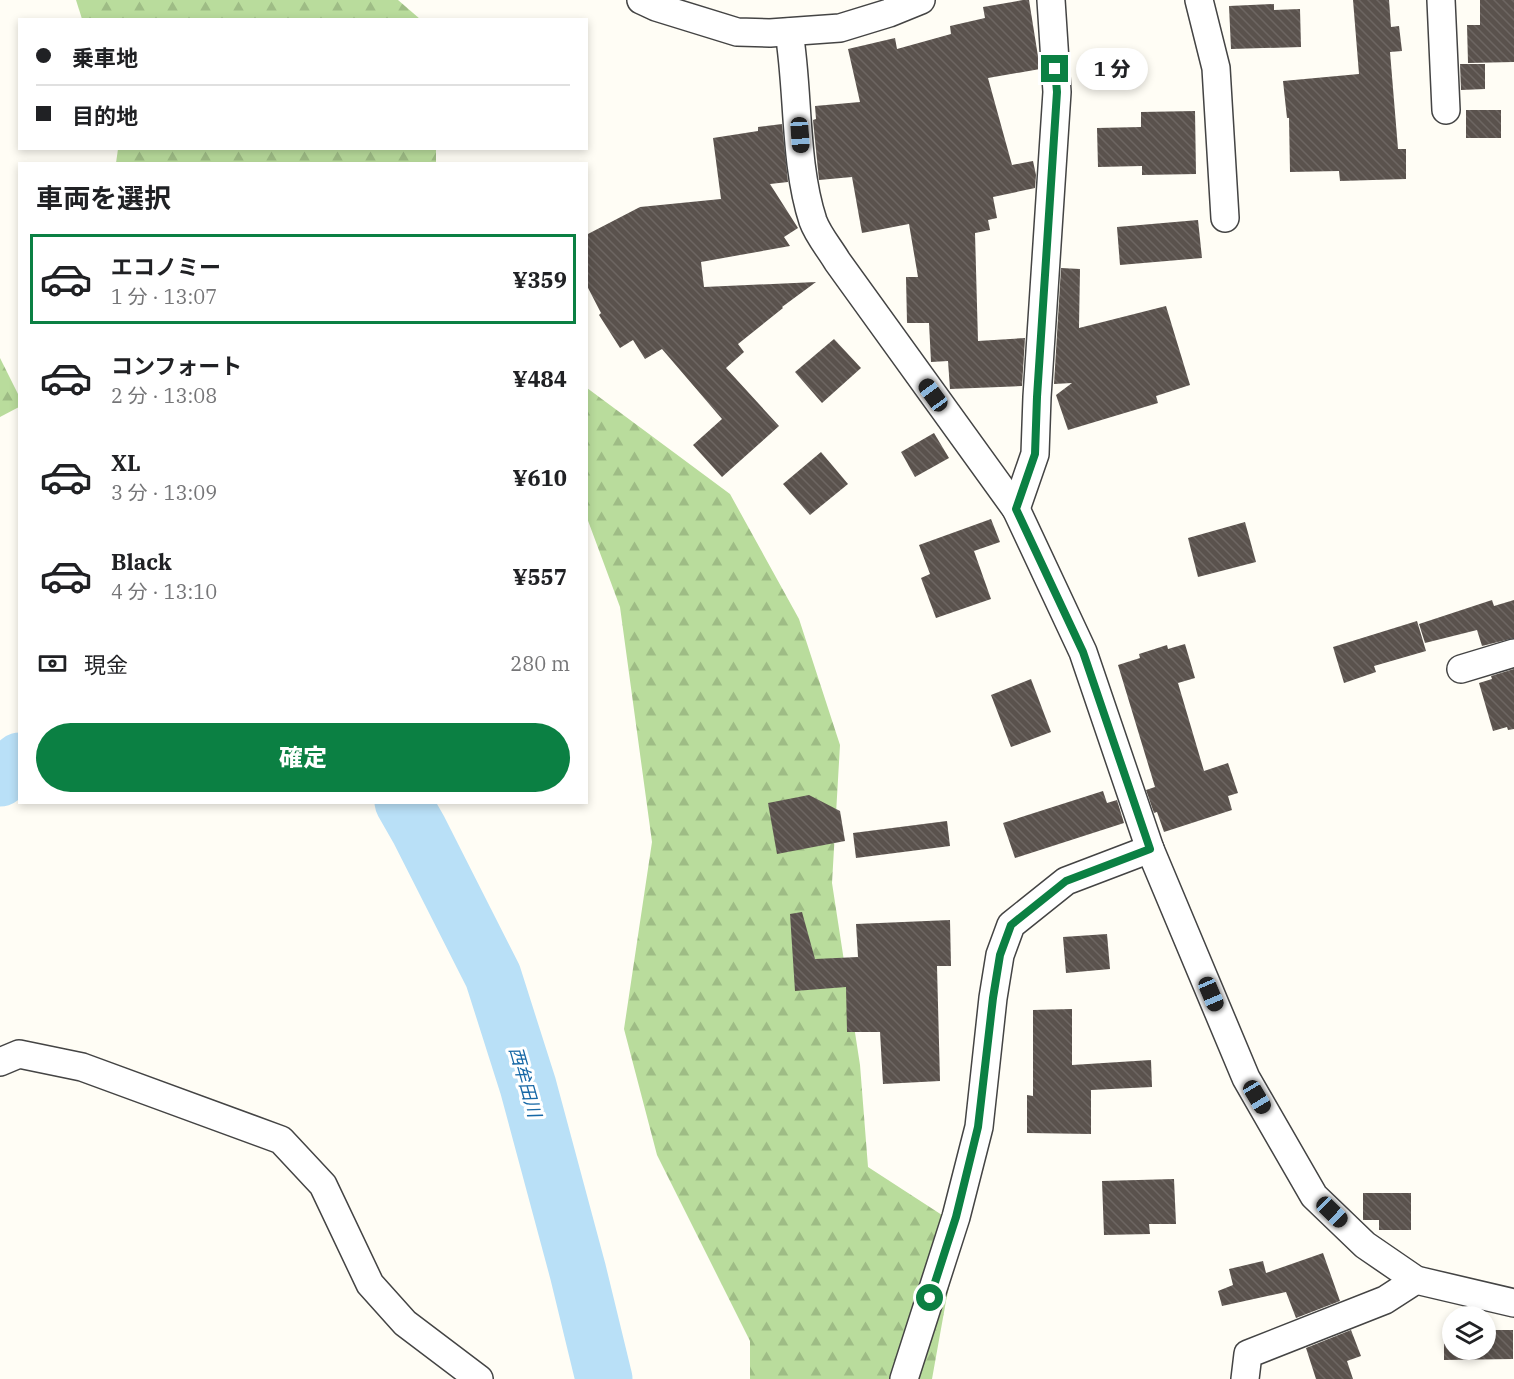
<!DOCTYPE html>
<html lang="ja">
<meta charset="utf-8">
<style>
body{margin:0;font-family:"IBM Plex Serif","Noto Sans JP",serif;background:#f2f2f2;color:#202124;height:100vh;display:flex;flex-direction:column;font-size:22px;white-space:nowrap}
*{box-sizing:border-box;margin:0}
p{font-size:20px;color:#757577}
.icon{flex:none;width:33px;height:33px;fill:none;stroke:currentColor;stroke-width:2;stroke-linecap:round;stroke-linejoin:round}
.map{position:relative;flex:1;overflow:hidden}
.details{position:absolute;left:18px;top:162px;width:570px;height:642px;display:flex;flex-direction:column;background:#fff;border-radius:0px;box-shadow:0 3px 9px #0003}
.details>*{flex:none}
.banner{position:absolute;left:18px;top:18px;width:570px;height:132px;border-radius:0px;box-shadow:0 3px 9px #0003;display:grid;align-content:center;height:132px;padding:0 18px;background:#fff}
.buttons{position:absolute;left:1442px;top:1306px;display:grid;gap:12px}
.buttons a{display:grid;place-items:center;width:54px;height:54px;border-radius:50%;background:#fff;box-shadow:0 3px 9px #0003;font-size:30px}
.end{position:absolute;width:27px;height:27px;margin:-14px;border:8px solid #0b8043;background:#fff;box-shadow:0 0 0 3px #fff}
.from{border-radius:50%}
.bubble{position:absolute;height:42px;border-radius:21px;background:#fff;box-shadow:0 3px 9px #0003;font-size:20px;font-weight:800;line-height:42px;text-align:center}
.car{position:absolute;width:18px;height:36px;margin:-18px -9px;border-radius:8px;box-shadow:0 0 4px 2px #0007;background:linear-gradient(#222 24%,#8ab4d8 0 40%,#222 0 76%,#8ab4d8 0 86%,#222 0)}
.banner b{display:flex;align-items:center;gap:21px;height:57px;font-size:22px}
.banner b+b{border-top:2px solid #e0e0e0}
.banner i{width:15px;height:15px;background:#202124}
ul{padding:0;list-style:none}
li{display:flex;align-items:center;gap:18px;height:90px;margin:0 12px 9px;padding:0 6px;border:3px solid transparent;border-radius:0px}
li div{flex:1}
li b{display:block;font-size:22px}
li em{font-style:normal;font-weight:800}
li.on{border-color:#0b8043}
li>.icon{width:54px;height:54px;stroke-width:1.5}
h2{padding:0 18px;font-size:27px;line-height:72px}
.pay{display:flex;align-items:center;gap:15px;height:66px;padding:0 18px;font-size:22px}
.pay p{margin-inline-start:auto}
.action{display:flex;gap:12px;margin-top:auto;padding:12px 18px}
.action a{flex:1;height:69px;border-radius:36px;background:#0b8043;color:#fff;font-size:24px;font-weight:800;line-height:69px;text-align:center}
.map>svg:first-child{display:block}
.forest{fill:url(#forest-firs)}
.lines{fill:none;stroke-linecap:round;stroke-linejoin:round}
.river{stroke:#b9e0f7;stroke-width:57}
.building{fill:url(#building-back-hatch)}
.street-casing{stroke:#444;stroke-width:30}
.street{stroke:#fff;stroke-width:27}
.route{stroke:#0b8043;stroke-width:8}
.labels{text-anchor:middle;stroke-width:6;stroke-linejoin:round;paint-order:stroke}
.water-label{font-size:18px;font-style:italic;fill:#1768a6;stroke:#fff}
</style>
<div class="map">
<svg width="1514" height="1379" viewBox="0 0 1514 1379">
<defs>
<pattern id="forest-firs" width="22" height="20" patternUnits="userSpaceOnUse" patternTransform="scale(1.5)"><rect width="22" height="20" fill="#b9dc9c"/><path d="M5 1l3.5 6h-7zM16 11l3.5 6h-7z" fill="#9ebc85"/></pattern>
<pattern id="building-back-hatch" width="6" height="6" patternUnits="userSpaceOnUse" patternTransform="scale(1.5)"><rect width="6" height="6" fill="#5a524d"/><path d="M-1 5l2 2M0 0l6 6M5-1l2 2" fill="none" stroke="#6d6662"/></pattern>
</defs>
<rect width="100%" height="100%" fill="#fffdf5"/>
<g class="forest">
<polygon points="76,0 398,0 420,19 82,19"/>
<polygon points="118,149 436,148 436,163 116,163"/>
<polygon points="0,358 19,396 19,407 0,417"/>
<polygon points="587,388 730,494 799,619 840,745 832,883 860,1065 868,1167 962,1228 946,1301 932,1379 750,1379 750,1341 657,1155 624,1029 652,842 620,607 587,518"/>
</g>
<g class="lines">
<g class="river">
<polyline points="0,778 20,761"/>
<polyline points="403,802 419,830 493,976 528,1086 578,1272 604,1379"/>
</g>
</g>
<g class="building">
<polygon points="1023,0 1029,0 1040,69 988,78 1012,165 1033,161 1036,175 1035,188 993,197 997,218 988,220 990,230 975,233 978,341 1025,338 1022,386 950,389 948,361 931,362 929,323 907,323 906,277 918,277 909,224 862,233 852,177 819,180 813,120 816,119 815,106 860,102 848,49 895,38 897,49 951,34 950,26 985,18 983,7"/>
<polygon points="1353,0 1389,0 1391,27 1399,26 1402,51 1390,52 1398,149 1406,149 1406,179 1340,181 1339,171 1290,172 1289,118 1287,118 1283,81 1359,74"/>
<polygon points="1480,0 1514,0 1514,62 1468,63 1467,25 1480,25"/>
<polygon points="1274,4 1274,10 1300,9 1301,47 1231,49 1229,6"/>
<polygon points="1460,64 1485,64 1485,89 1461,90"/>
<rect x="1466" y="110" width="35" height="28"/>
<polygon points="1195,111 1196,174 1142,175 1142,166 1098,167 1097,128 1141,127 1141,112"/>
<polygon points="782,124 788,182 770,184 798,228 784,237 790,246 701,262 704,287 816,282 782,307 783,308 738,344 744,352 726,368 779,426 722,477 693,445 722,419 662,349 645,359 633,340 620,348 599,315 601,313 586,284 586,235 640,207 721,199 713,138 758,131 758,127"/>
<polygon points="1198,220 1202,258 1120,265 1117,227"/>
<polygon points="1061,268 1080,269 1079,328 1166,306 1190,385 1156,396 1158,403 1068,430 1056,395 1072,383 1054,384"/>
<polygon points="834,339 861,368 822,403 795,372"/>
<polygon points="934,433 949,458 915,477 901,452"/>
<polygon points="821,452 848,484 810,515 783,484"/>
<polygon points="991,519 1000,542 974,551 991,599 936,618 921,578 930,574 919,545"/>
<polygon points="1245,522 1256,562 1198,577 1188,538"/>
<polygon points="1492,600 1494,606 1514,600 1514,638 1482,646 1477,630 1425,643 1419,624"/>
<polygon points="1417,621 1426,651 1374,666 1376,672 1344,683 1333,647"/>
<polygon points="1185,644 1195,678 1178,683 1204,771 1228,763 1238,793 1228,796 1232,810 1164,832 1157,812 1154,813 1146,790 1155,787 1118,665 1140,658 1139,654 1167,645 1168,649"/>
<polygon points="1514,669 1514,729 1508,730 1507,727 1493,731 1479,683 1492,679 1491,676"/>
<polygon points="1031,679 1051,732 1011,747 991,695"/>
<polygon points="1103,791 1107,803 1117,800 1124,823 1015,858 1003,823"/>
<polygon points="809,795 840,811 845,841 777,854 768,803"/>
<polygon points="947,821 950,846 856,858 853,833"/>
<polygon points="802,912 815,959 858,957 856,924 950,920 951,966 937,966 940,1081 883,1084 880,1032 847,1032 846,987 795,991 790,914"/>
<polygon points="1107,934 1110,969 1066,973 1063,937"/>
<polygon points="1072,1009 1072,1065 1151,1060 1152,1087 1091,1090 1091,1134 1027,1133 1027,1095 1033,1096 1033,1010"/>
<polygon points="1174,1179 1176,1224 1149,1224 1150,1234 1104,1235 1102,1181"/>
<polygon points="1363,1193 1411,1193 1411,1230 1379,1230 1379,1220 1363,1220"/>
<polygon points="1323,1253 1340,1301 1296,1318 1286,1292 1222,1306 1218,1291 1233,1285 1229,1269 1263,1261 1266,1273"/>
<polygon points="1351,1330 1361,1356 1347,1361 1353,1379 1316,1379 1306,1348"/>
<polygon points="1444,1330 1452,1330 1452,1350 1485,1350 1485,1330 1513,1330 1513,1359 1444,1360"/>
</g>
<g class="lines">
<g class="street-casing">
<g id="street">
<polyline points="641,0 656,7 737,32 770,33 840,28 889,13 921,0"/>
<polyline points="1199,0 1216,68 1225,218"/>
<polyline points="1441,0 1446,110"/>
<path d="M789 32C799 93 794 163 813 221 818 235 830 249 837 261L1016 509 1083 652 1150 849 1246 1078 1314 1196 1365 1245 1416 1280 1514 1303"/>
<polyline points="1016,509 1035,454 1037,397 1057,92 1051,0"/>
<polyline points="1461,669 1514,653"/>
<polyline points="0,1062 19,1054 82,1067 281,1140 323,1185 370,1284 405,1323 479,1379"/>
<polyline points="904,1379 956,1217 979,1127 993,998 1000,955 1011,925 1066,881 1150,849"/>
<polyline points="1245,1379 1248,1354 1385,1300 1416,1280"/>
</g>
</g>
<use href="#street" class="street"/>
</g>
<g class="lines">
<polyline class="route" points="930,1298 956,1217 978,1127 993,998 1000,955 1011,925 1066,881 1150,849 1083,652 1016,509 1035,454 1037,397 1057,92 1055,69"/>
</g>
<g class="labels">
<g class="water-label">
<text transform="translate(525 1082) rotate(74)" y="6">西牟田川</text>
</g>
</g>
</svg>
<div class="buttons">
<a><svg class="icon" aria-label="layers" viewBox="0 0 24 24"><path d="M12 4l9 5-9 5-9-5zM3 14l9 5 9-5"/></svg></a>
</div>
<i class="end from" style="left:930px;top:1298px"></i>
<i class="end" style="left:1055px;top:69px"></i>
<div class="bubble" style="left:1076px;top:48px;width:72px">1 分</div>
<i class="car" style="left:800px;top:135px;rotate:176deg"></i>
<i class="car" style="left:933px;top:395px;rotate:324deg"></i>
<i class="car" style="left:1211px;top:994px;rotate:157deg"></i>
<i class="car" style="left:1257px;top:1097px;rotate:149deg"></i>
<i class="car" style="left:1332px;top:1212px;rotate:134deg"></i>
<div class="banner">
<b><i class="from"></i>乗車地</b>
<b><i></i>目的地</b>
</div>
<section class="details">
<h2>車両を選択</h2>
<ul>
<li class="on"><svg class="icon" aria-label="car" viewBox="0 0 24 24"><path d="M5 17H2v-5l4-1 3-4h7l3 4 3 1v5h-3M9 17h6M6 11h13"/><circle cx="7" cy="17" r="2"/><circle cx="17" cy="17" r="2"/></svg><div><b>エコノミー</b><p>1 分 · 13:07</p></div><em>¥359</em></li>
<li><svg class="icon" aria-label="car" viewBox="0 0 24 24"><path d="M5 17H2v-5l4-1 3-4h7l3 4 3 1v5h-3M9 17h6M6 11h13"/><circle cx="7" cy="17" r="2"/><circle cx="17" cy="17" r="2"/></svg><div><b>コンフォート</b><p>2 分 · 13:08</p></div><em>¥484</em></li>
<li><svg class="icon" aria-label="car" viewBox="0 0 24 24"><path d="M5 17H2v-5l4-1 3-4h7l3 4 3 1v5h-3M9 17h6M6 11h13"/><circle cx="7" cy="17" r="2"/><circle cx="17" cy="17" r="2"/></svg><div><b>XL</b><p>3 分 · 13:09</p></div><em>¥610</em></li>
<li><svg class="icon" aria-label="car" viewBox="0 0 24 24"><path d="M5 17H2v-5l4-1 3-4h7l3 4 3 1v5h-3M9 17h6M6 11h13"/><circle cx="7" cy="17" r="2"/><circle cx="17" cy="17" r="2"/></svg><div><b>Black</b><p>4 分 · 13:10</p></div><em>¥557</em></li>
</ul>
<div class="pay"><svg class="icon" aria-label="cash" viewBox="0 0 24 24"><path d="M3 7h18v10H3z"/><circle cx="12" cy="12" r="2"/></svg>現金<p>280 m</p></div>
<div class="action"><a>確定</a></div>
</section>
</div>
